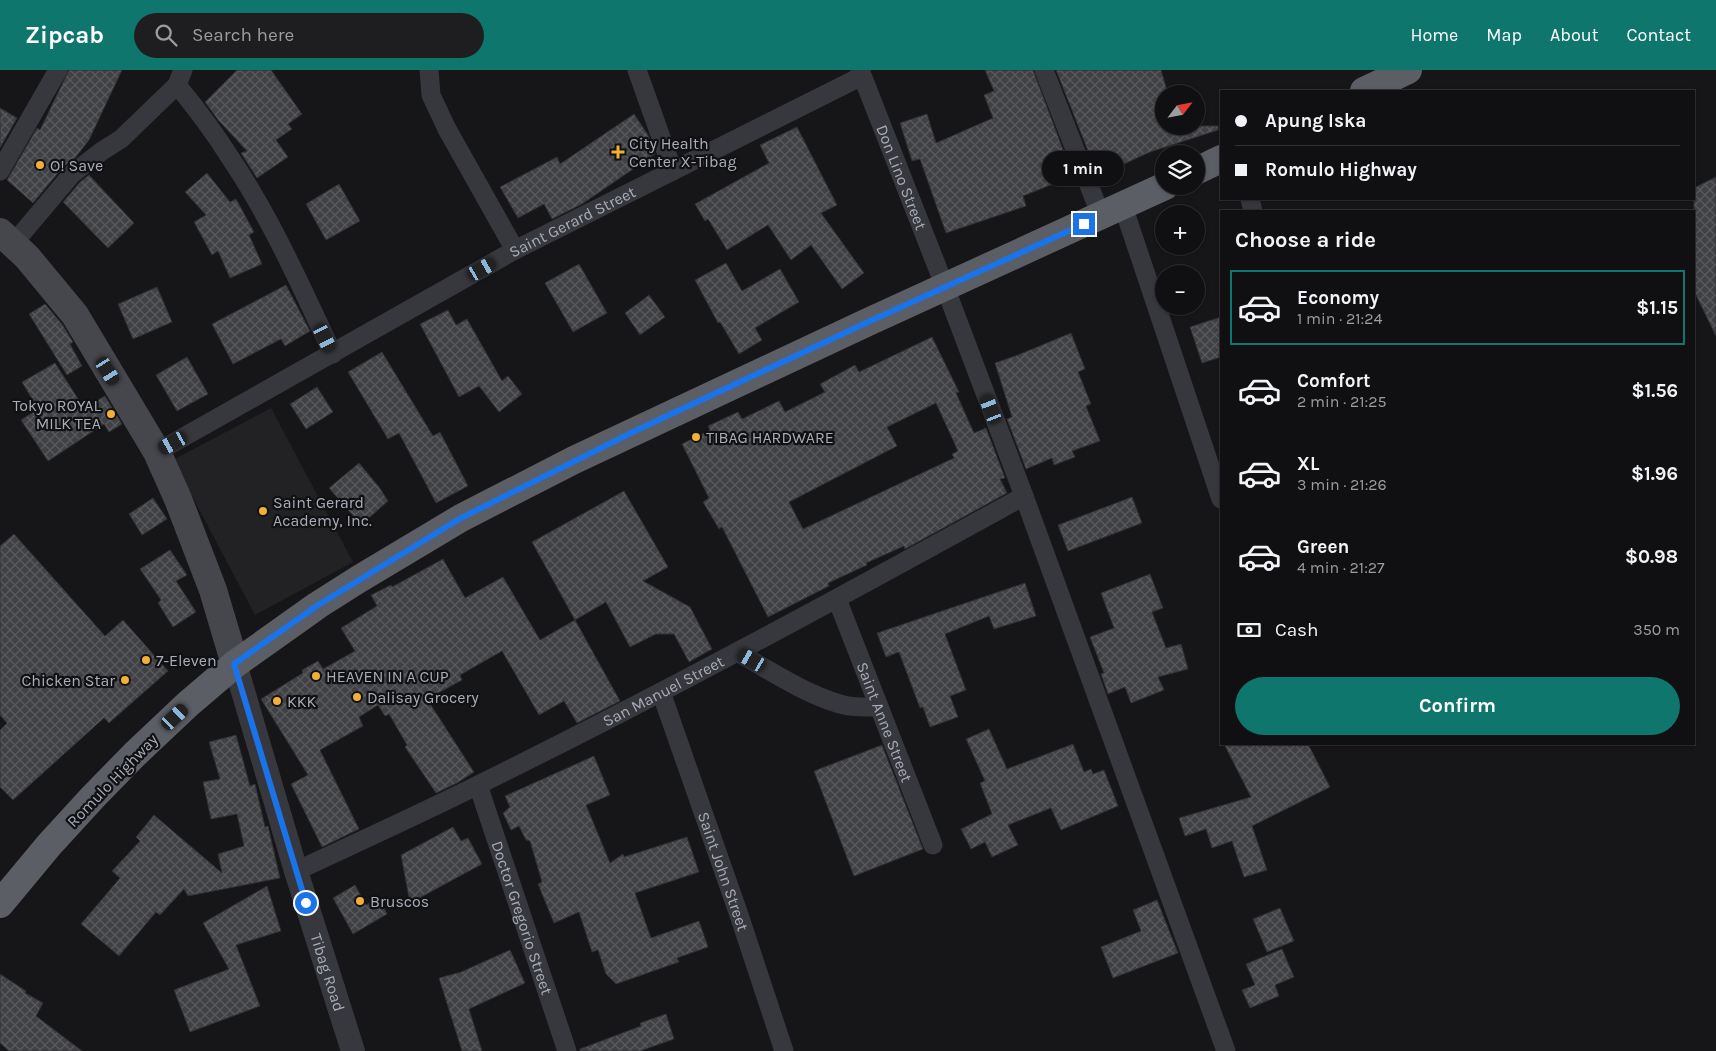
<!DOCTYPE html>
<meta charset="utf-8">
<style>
body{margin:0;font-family:Karla,sans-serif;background:#1e1e20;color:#f1f3f6;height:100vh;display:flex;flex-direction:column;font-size:19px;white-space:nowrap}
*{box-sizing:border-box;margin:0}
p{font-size:16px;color:#9c9d9f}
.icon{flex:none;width:28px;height:28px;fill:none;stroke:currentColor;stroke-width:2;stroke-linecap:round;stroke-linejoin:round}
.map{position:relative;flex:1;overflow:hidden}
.panel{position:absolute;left:1220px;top:140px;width:475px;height:535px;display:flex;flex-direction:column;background:#101012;border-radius:0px;box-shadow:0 1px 4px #0004,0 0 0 1px #303032}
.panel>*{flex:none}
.hud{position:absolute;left:1220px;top:20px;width:475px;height:110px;border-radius:0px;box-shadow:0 1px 4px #0004,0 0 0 1px #303032;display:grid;align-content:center;height:110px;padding:0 15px;background:#101012}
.needle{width:32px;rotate:58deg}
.buttons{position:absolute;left:1155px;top:15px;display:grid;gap:10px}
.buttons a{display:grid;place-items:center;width:50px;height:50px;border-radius:50%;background:#101012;box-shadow:0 1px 4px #0004,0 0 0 1px #303032;font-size:25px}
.end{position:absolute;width:22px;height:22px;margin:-11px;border:6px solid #1a73e8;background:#fff;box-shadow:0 0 0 2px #fff}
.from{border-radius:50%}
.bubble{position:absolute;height:35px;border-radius:18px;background:#101012;box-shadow:0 1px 4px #0004,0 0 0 1px #303032;font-size:16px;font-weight:700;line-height:35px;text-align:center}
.car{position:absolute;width:15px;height:30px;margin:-15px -8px;border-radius:6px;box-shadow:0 0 4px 1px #0007;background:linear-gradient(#222 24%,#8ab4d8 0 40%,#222 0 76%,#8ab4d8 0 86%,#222 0)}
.hud b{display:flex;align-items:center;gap:18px;height:48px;font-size:19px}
.hud b+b{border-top:1px solid #303032}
.hud i{width:12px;height:12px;background:#f1f3f6}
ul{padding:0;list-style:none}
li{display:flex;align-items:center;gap:15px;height:75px;margin:0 10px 8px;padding:0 5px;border:2px solid transparent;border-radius:0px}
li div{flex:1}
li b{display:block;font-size:19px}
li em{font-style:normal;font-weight:700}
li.current{border-color:#0f766e}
li>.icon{width:45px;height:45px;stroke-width:1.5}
h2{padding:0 15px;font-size:22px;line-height:60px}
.pay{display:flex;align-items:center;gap:12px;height:55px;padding:0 15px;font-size:19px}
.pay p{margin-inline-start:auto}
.button{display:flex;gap:10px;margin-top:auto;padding:10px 15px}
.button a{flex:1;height:58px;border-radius:30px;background:#0f766e;color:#fff;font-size:20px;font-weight:700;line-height:58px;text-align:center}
header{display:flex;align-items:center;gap:30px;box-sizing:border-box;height:70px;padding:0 25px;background:#0f766e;color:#fff}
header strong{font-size:24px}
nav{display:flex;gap:28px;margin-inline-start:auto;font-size:18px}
.search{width:350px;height:45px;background:#1e1e20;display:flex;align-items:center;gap:12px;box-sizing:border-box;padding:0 18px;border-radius:28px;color:#9c9d9f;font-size:19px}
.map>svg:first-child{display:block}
.built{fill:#222225}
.building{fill:url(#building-cross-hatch);stroke:#303034;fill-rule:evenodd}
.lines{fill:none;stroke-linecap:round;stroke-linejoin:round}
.minor{stroke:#37383d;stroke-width:19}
.tertiary{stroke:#37383d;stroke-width:24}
.secondary{stroke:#45474d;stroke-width:28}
.trunk{stroke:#5b5e65;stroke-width:28}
.route{stroke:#1a73e8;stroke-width:6}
.poi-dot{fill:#f2b134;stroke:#111113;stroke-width:2}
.labels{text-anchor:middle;stroke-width:4.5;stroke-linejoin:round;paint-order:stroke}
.poi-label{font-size:16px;fill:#a8adb8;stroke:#111113;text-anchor:start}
.street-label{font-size:16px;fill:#a8adb8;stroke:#111113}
</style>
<header>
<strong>Zipcab</strong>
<div class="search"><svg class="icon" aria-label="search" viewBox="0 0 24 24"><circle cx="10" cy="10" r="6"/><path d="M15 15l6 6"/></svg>Search here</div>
<nav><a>Home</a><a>Map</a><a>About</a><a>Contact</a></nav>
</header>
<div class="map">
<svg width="1716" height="981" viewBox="0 0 1716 981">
<defs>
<pattern id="building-cross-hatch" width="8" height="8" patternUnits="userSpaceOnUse" patternTransform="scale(1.25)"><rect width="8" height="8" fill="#404145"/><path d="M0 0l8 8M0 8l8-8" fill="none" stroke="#595a5e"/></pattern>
</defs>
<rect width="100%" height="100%" fill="#161618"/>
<polygon class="built" points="271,338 353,492 255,545 173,390"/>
<g class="building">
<polygon points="69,0 122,0 89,70 75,88 63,97 33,133 7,110 37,58 40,60"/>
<polygon points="237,0 271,0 302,44 288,54 292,59 276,70 288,87 257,108 241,83 247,81 219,51 205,32"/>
<polygon points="985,0 1033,0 1073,106 1023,126 1026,136 946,163 920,89 912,91 900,53 927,44 936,73 993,48 984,25 994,21"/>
<polygon points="1056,0 1161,0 1168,24 1164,24 1164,56 1218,56 1218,60 1150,82 1098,106"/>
<polygon points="0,38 17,48 0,78"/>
<polygon points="634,44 648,65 655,84 582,134 552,149 544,134 518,148 500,117 557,87 560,94"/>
<polygon points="797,57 837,135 821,143 864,203 842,219 811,175 791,190 768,155 727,180 708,149 705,151 695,134 769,93 760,75"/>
<polygon points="207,103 230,132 236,129 254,162 249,165 262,194 230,208 218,181 212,185 194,152 206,145 185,122"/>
<polygon points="89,105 134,153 108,178 63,132 80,112"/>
<polygon points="1716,107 1716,266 1694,221 1694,118"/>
<polygon points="339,114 360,151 326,170 306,134"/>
<polygon points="726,193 742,221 780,199 799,232 755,258 762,270 739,284 720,252 718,253 695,210"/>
<polygon points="579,194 607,243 573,262 545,213"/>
<polygon points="286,215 310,261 285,276 281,269 233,294 212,254"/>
<polygon points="157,217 172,252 133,269 118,234"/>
<polygon points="649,225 665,247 640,265 625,243"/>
<polygon points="45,234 62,254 73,272 70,274 82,296 67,305 29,244"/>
<polygon points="448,240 456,255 467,249 502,311 508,306 522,324 499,342 479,316 459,327 420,254"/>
<polygon points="1221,247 1221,287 1202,293 1190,257"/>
<polygon points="1071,263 1085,299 1078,302 1091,334 1086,336 1100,371 1072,381 1075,387 1054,395 1052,388 1026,399 1007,349 1012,347 995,293 1018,285"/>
<path d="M932 267 959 322 956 323 974 363 986 358 1005 408 1000 409 1007 423 905 479 904 476 866 493 867 495 828 513 829 516 768 547 722 457 719 459 703 432 709 428 682 374 710 360 708 356 738 342 742 349 779 331 785 342 825 322 820 314 855 295 859 302ZM936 333 958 381 952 384 954 388 803 459 789 432 897 376 887 357Z"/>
<polygon points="382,282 433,366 440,362 468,416 436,433 399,363 388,369 348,302"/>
<polygon points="187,287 208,324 177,341 156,305"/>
<polygon points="55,293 84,338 105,326 122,354 109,362 104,354 48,391 21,350 38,339 22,312"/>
<polygon points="317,317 333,342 306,359 290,334"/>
<polygon points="359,393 379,417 388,431 361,455 329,418"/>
<polygon points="624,421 668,497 643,511 690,537 712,579 689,592 674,564 656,564 630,577 606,532 575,550 532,472"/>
<polygon points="1132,427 1142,453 1068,481 1058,455"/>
<polygon points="153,428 167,449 142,465 129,444"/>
<polygon points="14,464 105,566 123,550 168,601 109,653 104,648 13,730 0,717 0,660 7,653 0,645 0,476"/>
<polygon points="170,480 187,505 176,511 196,542 173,557 158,533 161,530 140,499"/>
<polygon points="443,489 465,528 503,507 540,570 575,550 620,631 577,653 564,631 539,645 502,581 460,605 462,610 427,629 474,702 457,713 436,723 405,677 407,675 389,644 385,646 378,635 359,647 363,656 320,680 359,759 322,777 291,714 308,705 261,629 303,603 302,600 318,591 323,599 355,581 341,558 377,536 371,525 391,515 392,517"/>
<polygon points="1150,504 1163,538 1152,542 1166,578 1181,574 1188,599 1158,607 1164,620 1131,633 1125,617 1108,624 1101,604 1104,603 1090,567 1114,558 1101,523"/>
<polygon points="1025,513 1036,546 994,559 989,546 945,564 966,620 950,626 958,647 930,657 923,637 920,638 899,582 886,587 877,563"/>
<polygon points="989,659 1007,699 1073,674 1084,702 1091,699 1093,704 1104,700 1118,736 1061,760 1051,738 1008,755 1018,775 992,787 985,772 971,779 961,759 992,744 980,713 985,711 966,669"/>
<polygon points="236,665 250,716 255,714 265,757 268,756 280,808 188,826 184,819 160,845 156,842 119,886 81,854 120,808 112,801 140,771 136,767 154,745 222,803 218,784 244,776 237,744 211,749 203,712 220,709 209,672"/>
<polygon points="1224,674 1308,674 1330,717 1252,756 1267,800 1244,807 1232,771 1212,778 1206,759 1185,766 1179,748 1251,727"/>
<polygon points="882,675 923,779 854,806 814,701"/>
<polygon points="594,686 610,725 586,735 610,793 623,784 624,787 687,767 699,802 635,823 651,868 699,851 708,877 677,888 679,892 616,914 606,904 598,880 592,882 579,842 554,853 538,814 542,812 530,771 526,770 519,756 511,760 503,743 510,737 505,726"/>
<polygon points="453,757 461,771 468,768 482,794 410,833 401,785"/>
<polygon points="355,815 366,835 379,828 387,844 353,864 333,828"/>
<polygon points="267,816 281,861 236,875 260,936 190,962 174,920 229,899 203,853"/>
<polygon points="1157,830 1178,883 1113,908 1101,877 1141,861 1133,840"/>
<polygon points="1280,838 1294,871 1267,882 1253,849"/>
<polygon points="1282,879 1294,907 1275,915 1279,926 1250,938 1242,920 1255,915 1246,894"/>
<polygon points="510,880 525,913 469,939 482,981 462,981 439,908 461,902"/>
<polygon points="0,904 26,921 25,923 43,933 36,946 82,981 9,981 0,973"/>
<polygon points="666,944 674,969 640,981 580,981 580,979 641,956 640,953"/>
</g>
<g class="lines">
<g class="minor">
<path d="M183 0 177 15C197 39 216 65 233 92 273 152 302 219 333 284"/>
<polyline points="429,0 431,25 447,59 515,180"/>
<polyline points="637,0 673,101"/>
<path id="s1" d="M860 0 945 217 1024 426 1226 981"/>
<polyline points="1044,0 1101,146"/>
<polyline points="0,101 58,0"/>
<polyline points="1250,129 1253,141"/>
<polyline points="1123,136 1221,429"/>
<polyline points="13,174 72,104 102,81 121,69 177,15"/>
<path id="s2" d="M157 382 515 180 862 6"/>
<path id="s3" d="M837 529 933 775"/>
<path d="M737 582C769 600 805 624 840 634 852 638 866 637 878 637"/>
<path id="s4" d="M661 622 738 842 784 981"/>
<path id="s5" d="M478 715 567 981"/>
<path id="s6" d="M296 801C356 773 418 745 478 715 663 624 844 525 1024 426"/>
</g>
<path class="tertiary" id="s7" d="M235 594 296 801 353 981"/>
<polyline class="secondary" points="0,162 27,187 75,245 157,382 178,429 213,520 235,594"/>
<g class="trunk">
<polyline points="1364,21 1408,0"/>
<polyline points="1196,101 1221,89"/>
<polyline points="0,834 49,775 93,727 134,685 188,634 235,594 318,535 359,509 461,448 574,390 868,252 1165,116"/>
</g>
</g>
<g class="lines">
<polyline class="route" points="306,833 234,594 318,535 461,448 635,361 868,252 1084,154"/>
</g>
<g class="poi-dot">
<path d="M615.5 74.5h5v5h5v5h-5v5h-5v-5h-5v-5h5z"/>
<circle cx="40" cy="95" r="5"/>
<circle cx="111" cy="344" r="5"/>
<circle cx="696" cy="367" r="5"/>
<circle cx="263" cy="441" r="5"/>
<circle cx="146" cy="590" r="5"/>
<circle cx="316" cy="606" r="5"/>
<circle cx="125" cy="610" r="5"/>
<circle cx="357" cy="627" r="5"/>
<circle cx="277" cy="631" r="5"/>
<circle cx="360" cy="831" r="5"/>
</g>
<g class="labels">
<g class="poi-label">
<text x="629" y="79">City Health<tspan x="629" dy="18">Center X-Tibag</tspan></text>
<text x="50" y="101">O! Save</text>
<text x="101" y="341" text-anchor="end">Tokyo ROYAL<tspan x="101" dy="18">MILK TEA</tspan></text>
<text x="706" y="373">TIBAG HARDWARE</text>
<text x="273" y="438">Saint Gerard<tspan x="273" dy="18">Academy, Inc.</tspan></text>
<text x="156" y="596">7-Eleven</text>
<text x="326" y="612">HEAVEN IN A CUP</text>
<text x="115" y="616" text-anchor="end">Chicken Star</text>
<text x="367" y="633">Dalisay Grocery</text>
<text x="287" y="637">KKK</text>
<text x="370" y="837">Bruscos</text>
</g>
<g class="street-label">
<text dy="6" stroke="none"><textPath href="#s1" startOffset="115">Don Lino Street</textPath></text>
<text dy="6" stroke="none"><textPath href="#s2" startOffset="475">Saint Gerard Street</textPath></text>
<text dy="6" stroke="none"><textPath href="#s6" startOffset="409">San Manuel Street</textPath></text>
<text dy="6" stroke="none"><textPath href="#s3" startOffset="132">Saint Anne Street</textPath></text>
<text transform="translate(112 710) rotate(-46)" y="6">Romulo Highway</text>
<text dy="6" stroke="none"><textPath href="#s4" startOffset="190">Saint John Street</textPath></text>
<text dy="6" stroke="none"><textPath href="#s5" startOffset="140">Doctor Gregorio Street</textPath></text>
<text dy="6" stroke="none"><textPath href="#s7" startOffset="322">Tibag Road</textPath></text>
</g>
</g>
</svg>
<div class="buttons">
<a><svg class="needle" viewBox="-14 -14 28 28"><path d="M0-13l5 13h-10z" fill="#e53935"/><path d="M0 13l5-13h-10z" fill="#9c9d9f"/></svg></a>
<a><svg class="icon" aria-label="layers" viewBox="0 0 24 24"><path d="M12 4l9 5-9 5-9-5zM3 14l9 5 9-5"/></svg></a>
<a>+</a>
<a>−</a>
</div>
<i class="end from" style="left:306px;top:833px"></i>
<i class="end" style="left:1084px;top:154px"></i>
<div class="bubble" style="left:1042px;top:81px;width:82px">1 min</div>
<i class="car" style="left:482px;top:199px;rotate:60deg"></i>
<i class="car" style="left:325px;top:268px;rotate:154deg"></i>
<i class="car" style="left:108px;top:301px;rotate:148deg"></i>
<i class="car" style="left:991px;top:339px;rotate:339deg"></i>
<i class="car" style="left:173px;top:373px;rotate:241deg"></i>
<i class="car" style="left:752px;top:590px;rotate:300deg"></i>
<i class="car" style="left:175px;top:647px;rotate:47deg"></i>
<div class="hud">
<b><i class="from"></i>Apung Iska</b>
<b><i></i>Romulo Highway</b>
</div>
<section class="panel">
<h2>Choose a ride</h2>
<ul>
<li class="current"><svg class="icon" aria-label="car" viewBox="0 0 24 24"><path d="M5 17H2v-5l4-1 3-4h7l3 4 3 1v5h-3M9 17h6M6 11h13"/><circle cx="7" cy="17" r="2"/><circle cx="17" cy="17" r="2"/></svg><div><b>Economy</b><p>1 min · 21:24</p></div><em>$1.15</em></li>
<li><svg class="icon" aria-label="car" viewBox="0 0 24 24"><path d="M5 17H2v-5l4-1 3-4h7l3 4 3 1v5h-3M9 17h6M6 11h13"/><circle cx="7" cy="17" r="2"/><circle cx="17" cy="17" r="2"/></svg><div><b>Comfort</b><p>2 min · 21:25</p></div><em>$1.56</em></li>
<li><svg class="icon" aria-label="car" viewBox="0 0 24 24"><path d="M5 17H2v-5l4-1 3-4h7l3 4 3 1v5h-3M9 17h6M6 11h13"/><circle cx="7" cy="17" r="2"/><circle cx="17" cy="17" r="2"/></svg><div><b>XL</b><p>3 min · 21:26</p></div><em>$1.96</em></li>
<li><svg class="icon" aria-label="car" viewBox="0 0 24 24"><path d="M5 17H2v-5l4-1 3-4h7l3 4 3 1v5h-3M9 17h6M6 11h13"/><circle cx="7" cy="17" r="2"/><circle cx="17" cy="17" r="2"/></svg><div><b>Green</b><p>4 min · 21:27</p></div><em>$0.98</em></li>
</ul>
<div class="pay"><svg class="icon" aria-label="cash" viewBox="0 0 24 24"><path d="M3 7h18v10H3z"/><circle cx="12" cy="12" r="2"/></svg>Cash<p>350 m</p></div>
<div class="button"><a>Confirm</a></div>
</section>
</div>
